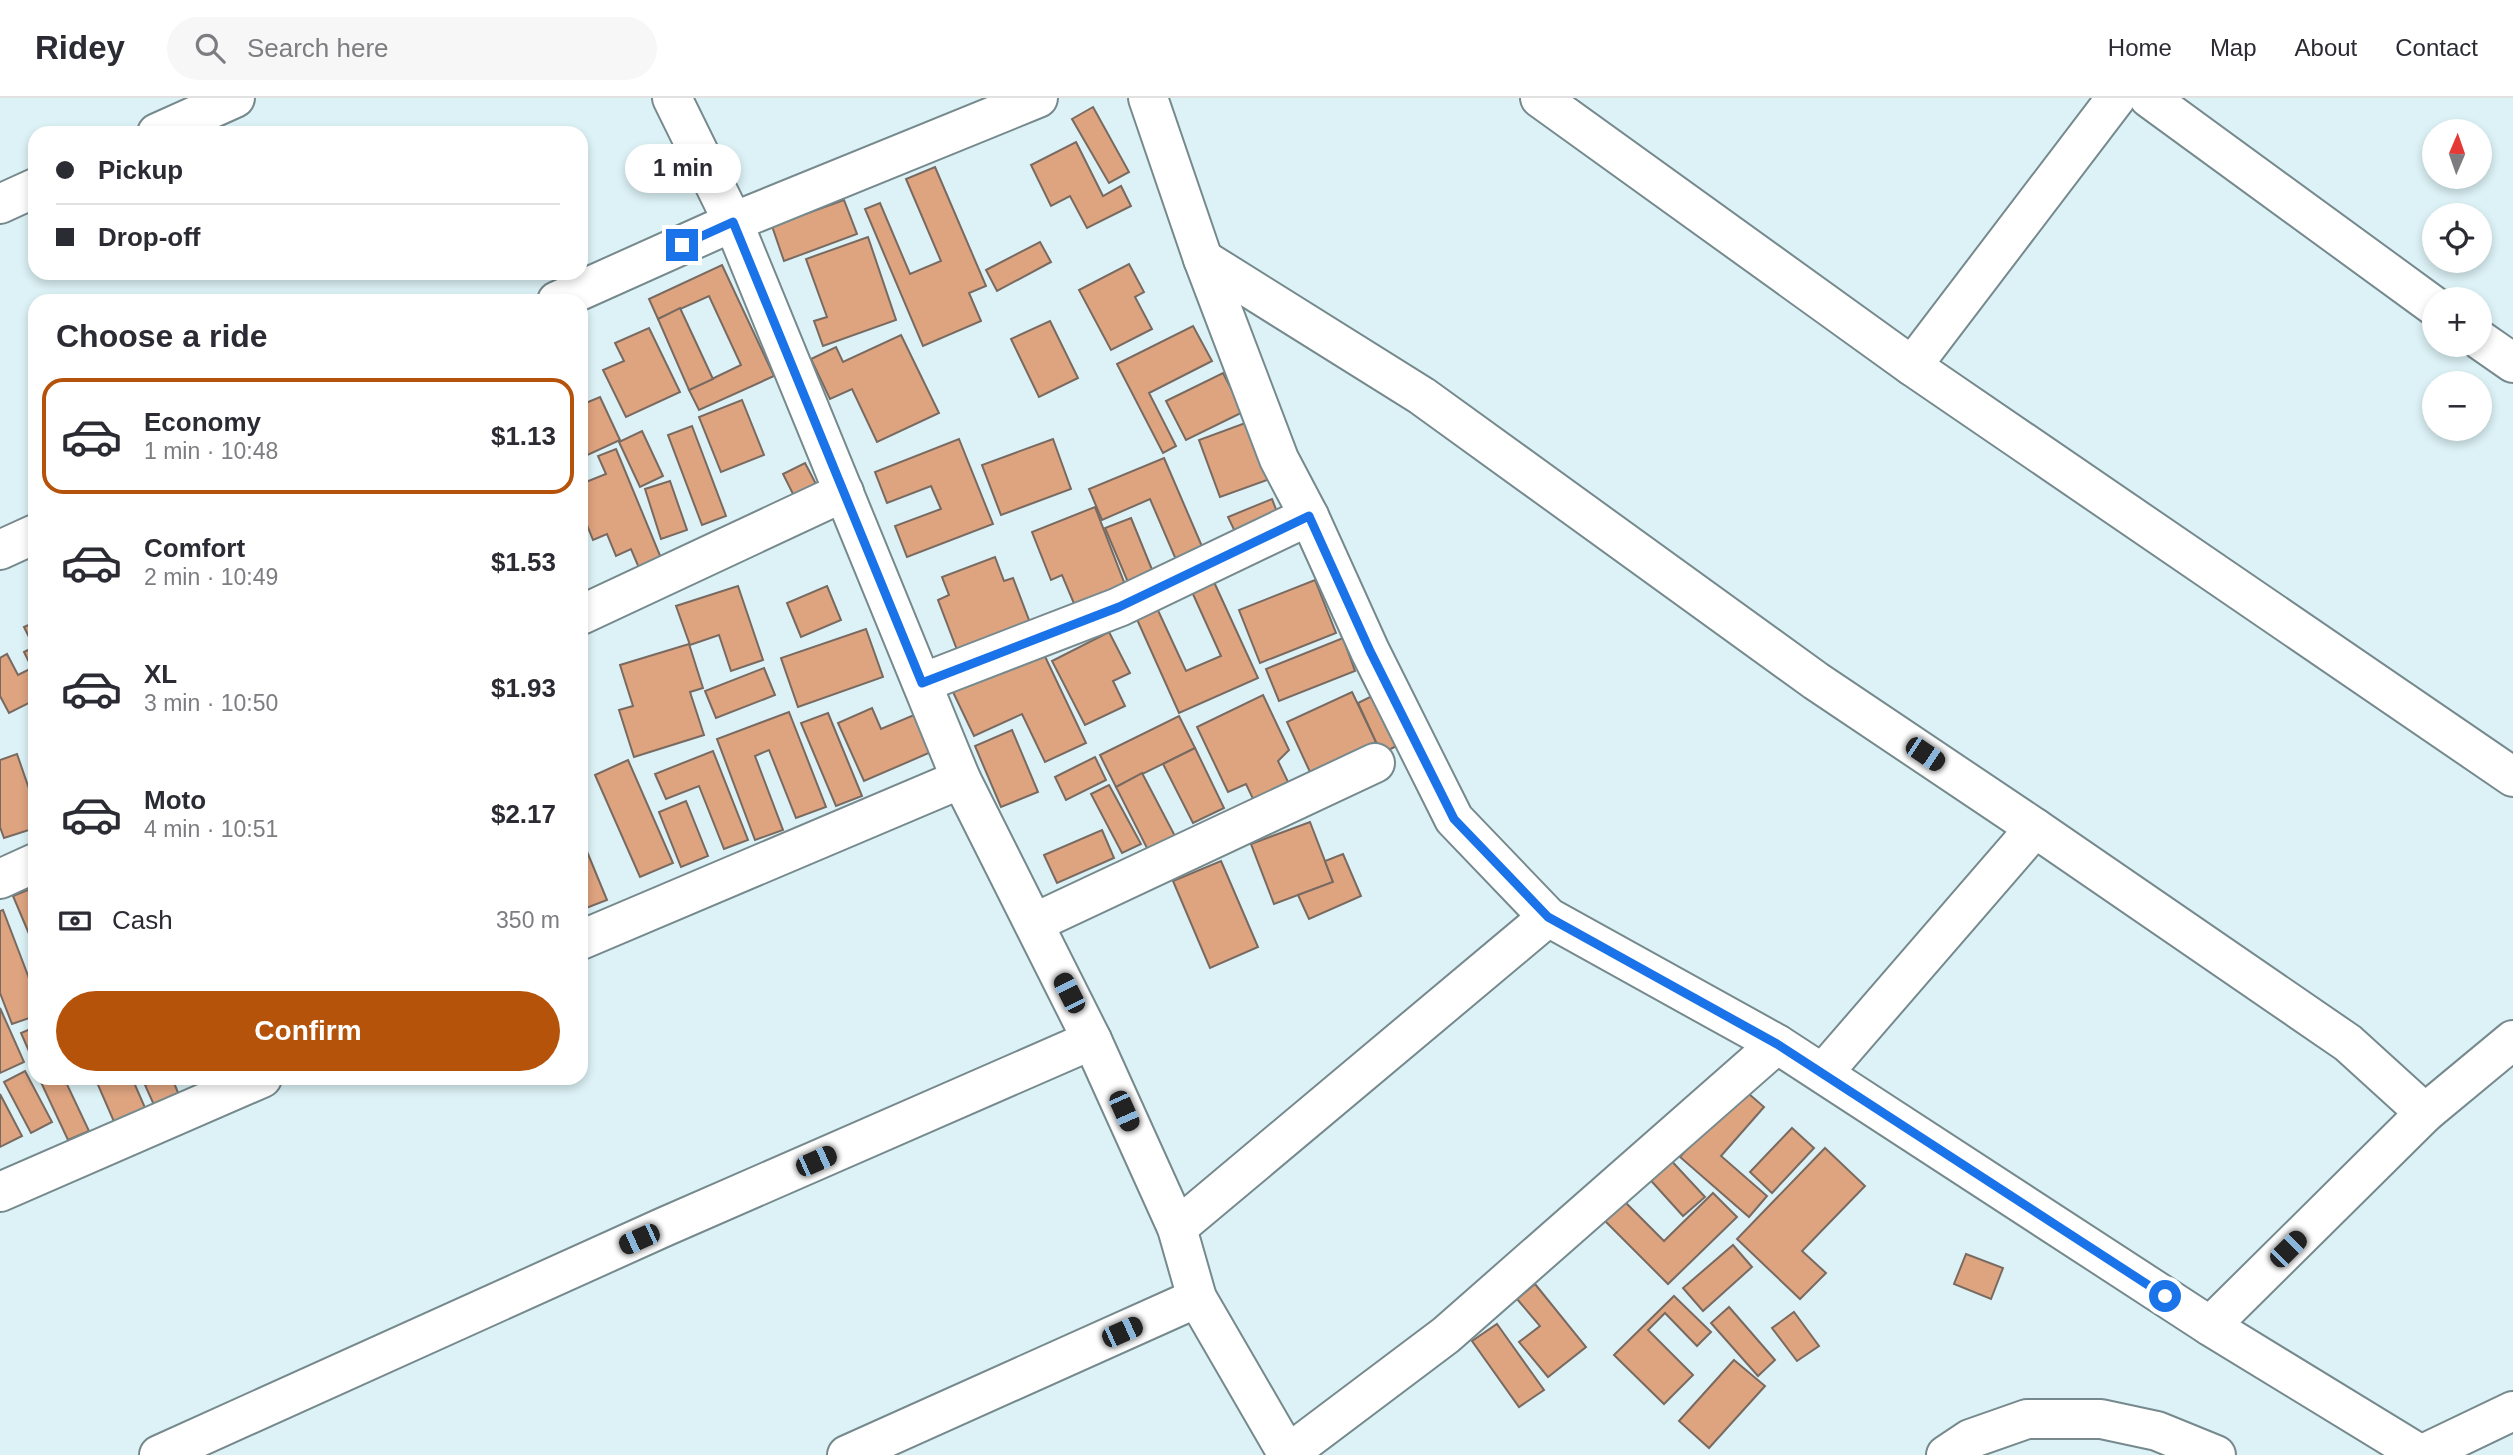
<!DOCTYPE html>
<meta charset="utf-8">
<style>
body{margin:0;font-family:Arial,sans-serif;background:#f7f7f7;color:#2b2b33;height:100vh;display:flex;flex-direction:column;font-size:26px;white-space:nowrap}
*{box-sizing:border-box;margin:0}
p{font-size:23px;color:#7c7c81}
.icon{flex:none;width:38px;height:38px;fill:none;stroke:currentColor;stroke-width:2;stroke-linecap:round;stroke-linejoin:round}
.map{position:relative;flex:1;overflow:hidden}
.panel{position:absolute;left:28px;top:196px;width:560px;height:791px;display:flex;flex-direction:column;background:#fff;border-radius:21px;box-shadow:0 4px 10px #0003}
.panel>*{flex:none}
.hud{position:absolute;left:28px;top:28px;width:560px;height:154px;border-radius:21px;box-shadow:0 4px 10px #0003;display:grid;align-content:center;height:154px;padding:0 28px;background:#fff}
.needle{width:46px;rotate:2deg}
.buttons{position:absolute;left:2422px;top:21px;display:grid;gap:14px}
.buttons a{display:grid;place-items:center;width:70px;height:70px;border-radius:50%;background:#fff;box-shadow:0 4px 10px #0003;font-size:35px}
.end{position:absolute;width:32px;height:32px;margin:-16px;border:9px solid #1a73e8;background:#fff;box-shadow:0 0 0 4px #fff}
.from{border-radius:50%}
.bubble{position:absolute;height:49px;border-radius:24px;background:#fff;box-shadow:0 4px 10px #0003;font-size:23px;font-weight:800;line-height:49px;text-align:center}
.car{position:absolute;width:21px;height:42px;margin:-21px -10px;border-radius:9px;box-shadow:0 0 5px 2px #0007;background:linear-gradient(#222 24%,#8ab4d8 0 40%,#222 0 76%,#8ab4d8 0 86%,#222 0)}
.hud b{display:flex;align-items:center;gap:24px;height:66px;font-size:26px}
.hud b+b{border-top:2px solid #e1e1e2}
.hud i{width:18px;height:18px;background:#2b2b33}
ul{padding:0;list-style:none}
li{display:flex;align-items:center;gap:21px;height:116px;margin:0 14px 10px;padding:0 14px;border:4px solid transparent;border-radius:21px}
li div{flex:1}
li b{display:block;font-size:26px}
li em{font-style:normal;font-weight:800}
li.on{border-color:#b45309}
li>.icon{width:63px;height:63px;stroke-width:1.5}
h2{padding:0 28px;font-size:32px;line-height:84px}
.pay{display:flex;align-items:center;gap:18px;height:77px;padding:0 28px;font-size:26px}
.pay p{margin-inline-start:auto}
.action{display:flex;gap:14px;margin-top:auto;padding:14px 28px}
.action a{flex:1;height:80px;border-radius:42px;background:#b45309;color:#fff;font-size:28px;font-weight:800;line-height:80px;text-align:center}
header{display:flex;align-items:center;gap:42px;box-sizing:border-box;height:98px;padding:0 35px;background:#fff;border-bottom:2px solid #e1e1e2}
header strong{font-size:33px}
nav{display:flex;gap:38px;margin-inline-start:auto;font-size:24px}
.search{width:490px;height:63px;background:#f7f7f7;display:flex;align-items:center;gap:18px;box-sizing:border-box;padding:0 24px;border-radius:38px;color:#7c7c81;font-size:26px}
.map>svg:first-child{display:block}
.building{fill:#dea480;stroke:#796a61;stroke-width:2}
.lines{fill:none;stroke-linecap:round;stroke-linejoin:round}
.street-casing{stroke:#76898d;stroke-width:42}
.highway-casing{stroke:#76898d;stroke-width:42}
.street{stroke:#fff;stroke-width:38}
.highway{stroke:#fff;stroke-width:38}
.route{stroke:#1a73e8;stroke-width:9}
</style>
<header>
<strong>Ridey</strong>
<div class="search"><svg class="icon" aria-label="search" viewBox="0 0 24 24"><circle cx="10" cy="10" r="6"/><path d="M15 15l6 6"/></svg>Search here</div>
<nav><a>Home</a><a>Map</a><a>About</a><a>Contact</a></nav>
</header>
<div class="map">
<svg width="2513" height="1357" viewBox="0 0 2513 1357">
<rect width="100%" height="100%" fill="#dcf2f6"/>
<g class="building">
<polygon points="1093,9 1129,74 1109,85 1072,21"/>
<polygon points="1076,44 1103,98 1121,88 1131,108 1087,130 1070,98 1051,108 1031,67"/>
<polygon points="935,69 986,188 969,195 981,223 923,248 865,111 880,105 910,176 941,163 906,81"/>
<polygon points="844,102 857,136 784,163 772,128"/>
<polygon points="868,139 896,222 823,248 814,223 827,219 806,161"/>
<polygon points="1040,144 1051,164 997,193 986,172"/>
<polygon points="1129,166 1144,194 1135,199 1152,231 1111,252 1079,192"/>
<polygon points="722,167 774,278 699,312 689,292 741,267 709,198 658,221 649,201"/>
<polygon points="680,210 713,281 689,292 658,221"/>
<polygon points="1050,223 1078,280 1039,299 1011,241"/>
<polygon points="1193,228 1212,263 1149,295 1176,348 1163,355 1117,266"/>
<polygon points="649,230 680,294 626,319 603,272 624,263 615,245"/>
<polygon points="901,237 939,315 877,344 852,291 830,301 811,261 836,249 843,264"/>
<polygon points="1223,275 1243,314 1186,342 1166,303"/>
<polygon points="600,299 620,342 581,360 581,307"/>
<polygon points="742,302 764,357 721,374 699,319"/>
<polygon points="1248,324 1270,381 1220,399 1199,342"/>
<polygon points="692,328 726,418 702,427 668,337"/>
<polygon points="642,333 663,378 640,389 619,344"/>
<polygon points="959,341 993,426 907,459 895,428 941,411 931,388 887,405 875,374"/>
<polygon points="1053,341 1071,391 1001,417 982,367"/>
<polygon points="616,351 661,460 639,470 631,451 616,458 607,436 593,442 581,412 581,386 606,376 598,358"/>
<polygon points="1164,360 1204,453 1177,464 1150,401 1102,422 1089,391"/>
<polygon points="805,365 816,386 794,398 783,376"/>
<polygon points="670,383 687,432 661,441 645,391"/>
<polygon points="1272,401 1279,419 1237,438 1228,419"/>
<polygon points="1095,409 1129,497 1078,515 1062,477 1051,482 1032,434"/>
<polygon points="1131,420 1155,479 1130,489 1105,430"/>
<polygon points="995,459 1004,483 1013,480 1032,530 959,557 938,502 949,497 942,479"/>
<polygon points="1315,482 1336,535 1260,565 1239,512"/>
<polygon points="1214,484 1258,580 1179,615 1135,517 1156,508 1186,573 1221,558 1192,494"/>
<polygon points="738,488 763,562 731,573 719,537 690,547 676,508"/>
<polygon points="827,488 841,522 801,539 787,505"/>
<polygon points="35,524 35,602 9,615 0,598 0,560 7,556 18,577 32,570 24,554 34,549 24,529"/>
<polygon points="866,531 883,579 798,609 781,560"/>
<polygon points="1109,534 1130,575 1113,583 1125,608 1085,627 1052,563"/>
<polygon points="1343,540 1355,573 1279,603 1266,571"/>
<polygon points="689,546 703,590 690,594 704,637 634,659 619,612 633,608 620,567"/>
<polygon points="1041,550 1086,645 1045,664 1022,616 974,638 952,592"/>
<polygon points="764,570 775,597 716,620 705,593"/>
<polygon points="1352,594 1376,644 1310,674 1287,624"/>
<polygon points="1376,596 1402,645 1385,654 1376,644 1358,605"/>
<polygon points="1263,597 1289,652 1278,663 1289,686 1254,703 1246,686 1228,694 1197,629"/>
<polygon points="872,610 881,631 914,617 931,654 864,683 838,625"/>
<polygon points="789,614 826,709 796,720 769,652 755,658 783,732 755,742 717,641"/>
<polygon points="828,615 862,698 836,708 801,625"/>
<polygon points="1179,618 1195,650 1116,689 1100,657"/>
<polygon points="1012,632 1038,694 1001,709 975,648"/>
<polygon points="1195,650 1224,710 1193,725 1163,666"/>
<polygon points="713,653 748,742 724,751 699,688 666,701 655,676"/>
<polygon points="17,656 35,708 35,730 4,740 0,729 0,662"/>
<polygon points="1095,659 1106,682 1066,702 1055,679"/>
<polygon points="628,662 673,765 640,779 595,677"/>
<polygon points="1142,675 1176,740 1149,754 1116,689"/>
<polygon points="1109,687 1141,746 1122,755 1091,696"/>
<polygon points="686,703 708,758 681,769 659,714"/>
<polygon points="1310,724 1333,784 1274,806 1251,746"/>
<polygon points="1102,732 1114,760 1057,785 1044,757"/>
<polygon points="581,739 607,802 581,812"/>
<polygon points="1343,756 1361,798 1309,821 1298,797 1333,784 1325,763"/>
<polygon points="1221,763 1258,849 1210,870 1173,783"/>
<polygon points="35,789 35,850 13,798"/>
<polygon points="3,812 35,896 35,918 12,926 0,895 0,813"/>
<polygon points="0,910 24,964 0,975"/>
<polygon points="35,929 35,959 32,960 21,935"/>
<polygon points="25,973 52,1024 31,1035 4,984"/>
<polygon points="39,980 64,980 89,1033 68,1042"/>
<polygon points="95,980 132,980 146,1012 115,1026"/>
<polygon points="163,980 172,980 179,997 154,1007 145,987"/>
<polygon points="1741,989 1764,1009 1721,1058 1767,1098 1749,1119 1680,1059"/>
<polygon points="0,996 22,1038 0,1049"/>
<polygon points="1792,1030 1814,1050 1772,1095 1750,1074"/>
<polygon points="1825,1050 1865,1088 1802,1153 1826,1175 1800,1201 1737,1141"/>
<polygon points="1666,1057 1705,1099 1683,1118 1645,1076"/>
<polygon points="1713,1095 1737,1119 1668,1186 1601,1119 1621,1100 1664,1143"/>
<polygon points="1733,1147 1752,1169 1703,1213 1683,1190"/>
<polygon points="1966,1156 2003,1170 1991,1201 1954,1186"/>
<polygon points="1535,1186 1586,1249 1548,1279 1519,1244 1540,1228 1517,1201"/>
<polygon points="1674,1198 1711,1234 1697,1248 1665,1215 1648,1232 1693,1277 1664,1306 1614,1257"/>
<polygon points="1729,1209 1775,1262 1758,1278 1711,1225"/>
<polygon points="1794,1214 1819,1248 1797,1263 1772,1230"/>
<polygon points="1497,1226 1544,1292 1519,1309 1472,1243"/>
<polygon points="1734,1262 1765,1288 1709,1350 1679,1323"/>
</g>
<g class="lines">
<g class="street-casing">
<g id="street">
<polyline points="672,0 733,124 961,681 1092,942 1177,1130 1197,1200 1288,1357"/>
<polyline points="1148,0 1203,161 1279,361 1309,418 1370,553 1454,721 1548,819 1777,946 2210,1228 2421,1357"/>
<polyline points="1540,0 1912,268 2513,679"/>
<polyline points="2149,0 2434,208"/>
<polyline points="157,35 235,0"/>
<polyline points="0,106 35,90"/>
<polyline points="1203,161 1422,298 1816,583 2035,730 2348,945 2425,1015"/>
<polyline points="557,203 733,124 1038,0"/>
<polyline points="2480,242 2513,265"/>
<polyline points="1912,268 2116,0"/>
<polyline points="0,452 35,436"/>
<polyline points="581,517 844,394"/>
<polyline points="922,585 1119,509 1309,418"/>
<polyline points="0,781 35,765"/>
<polyline points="1034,825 1375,665"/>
<polyline points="581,842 961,681"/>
<polyline points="1823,975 2035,730"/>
<polyline points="0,1094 262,980"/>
<polyline points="1177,1130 1548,819"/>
<polyline points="2210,1228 2425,1015 2513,942"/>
<polyline points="1288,1356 1446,1237 1777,946"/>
<polyline points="159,1357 664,1129 1092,942"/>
<polyline points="847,1357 1197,1200"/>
</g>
</g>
<g class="highway-casing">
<g id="highway">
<polyline points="1946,1357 1970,1341 2027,1321 2101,1321 2157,1333 2216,1357"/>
<polyline points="2421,1357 2513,1313"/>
</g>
</g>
<use href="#street" class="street"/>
<use href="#highway" class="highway"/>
</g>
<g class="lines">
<polyline class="route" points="682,147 733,124 922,585 1119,509 1309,418 1370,553 1454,721 1548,819 1777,946 2165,1198"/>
</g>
</svg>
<div class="buttons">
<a><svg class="needle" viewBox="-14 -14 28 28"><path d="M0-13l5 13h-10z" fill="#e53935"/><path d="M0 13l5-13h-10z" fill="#7c7c81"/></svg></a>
<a><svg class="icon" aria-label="locate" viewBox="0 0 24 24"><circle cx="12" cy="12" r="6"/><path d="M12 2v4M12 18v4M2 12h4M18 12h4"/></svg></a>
<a>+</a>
<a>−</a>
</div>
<i class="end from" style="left:2165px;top:1198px"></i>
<i class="end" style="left:682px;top:147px"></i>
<div class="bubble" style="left:625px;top:46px;width:116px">1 min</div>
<i class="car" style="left:1925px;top:656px;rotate:124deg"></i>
<i class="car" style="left:1069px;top:895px;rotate:333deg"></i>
<i class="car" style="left:1124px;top:1013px;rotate:156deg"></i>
<i class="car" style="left:816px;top:1063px;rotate:66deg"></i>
<i class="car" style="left:639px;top:1141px;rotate:246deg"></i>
<i class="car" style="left:2288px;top:1151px;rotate:45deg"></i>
<i class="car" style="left:1122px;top:1234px;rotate:66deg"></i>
<div class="hud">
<b><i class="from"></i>Pickup</b>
<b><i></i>Drop-off</b>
</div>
<section class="panel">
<h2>Choose a ride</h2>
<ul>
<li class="on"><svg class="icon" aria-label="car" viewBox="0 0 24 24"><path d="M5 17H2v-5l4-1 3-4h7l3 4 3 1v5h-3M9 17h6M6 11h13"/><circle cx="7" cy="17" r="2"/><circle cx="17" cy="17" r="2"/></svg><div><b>Economy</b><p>1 min · 10:48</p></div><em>$1.13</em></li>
<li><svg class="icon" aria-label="car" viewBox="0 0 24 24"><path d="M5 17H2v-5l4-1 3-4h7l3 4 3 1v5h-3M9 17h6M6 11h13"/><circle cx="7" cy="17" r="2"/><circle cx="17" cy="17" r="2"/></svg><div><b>Comfort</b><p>2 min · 10:49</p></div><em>$1.53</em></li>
<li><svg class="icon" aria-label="car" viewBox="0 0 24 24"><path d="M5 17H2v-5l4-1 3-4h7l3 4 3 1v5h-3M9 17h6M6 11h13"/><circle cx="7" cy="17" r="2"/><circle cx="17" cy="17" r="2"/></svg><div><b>XL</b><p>3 min · 10:50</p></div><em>$1.93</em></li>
<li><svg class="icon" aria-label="car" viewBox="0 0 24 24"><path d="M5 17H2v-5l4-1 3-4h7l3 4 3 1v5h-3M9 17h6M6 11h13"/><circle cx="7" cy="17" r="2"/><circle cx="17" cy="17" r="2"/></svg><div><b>Moto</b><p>4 min · 10:51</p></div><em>$2.17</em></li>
</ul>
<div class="pay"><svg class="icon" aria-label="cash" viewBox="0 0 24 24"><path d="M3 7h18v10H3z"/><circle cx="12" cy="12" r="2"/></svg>Cash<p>350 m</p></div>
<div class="action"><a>Confirm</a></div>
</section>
</div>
